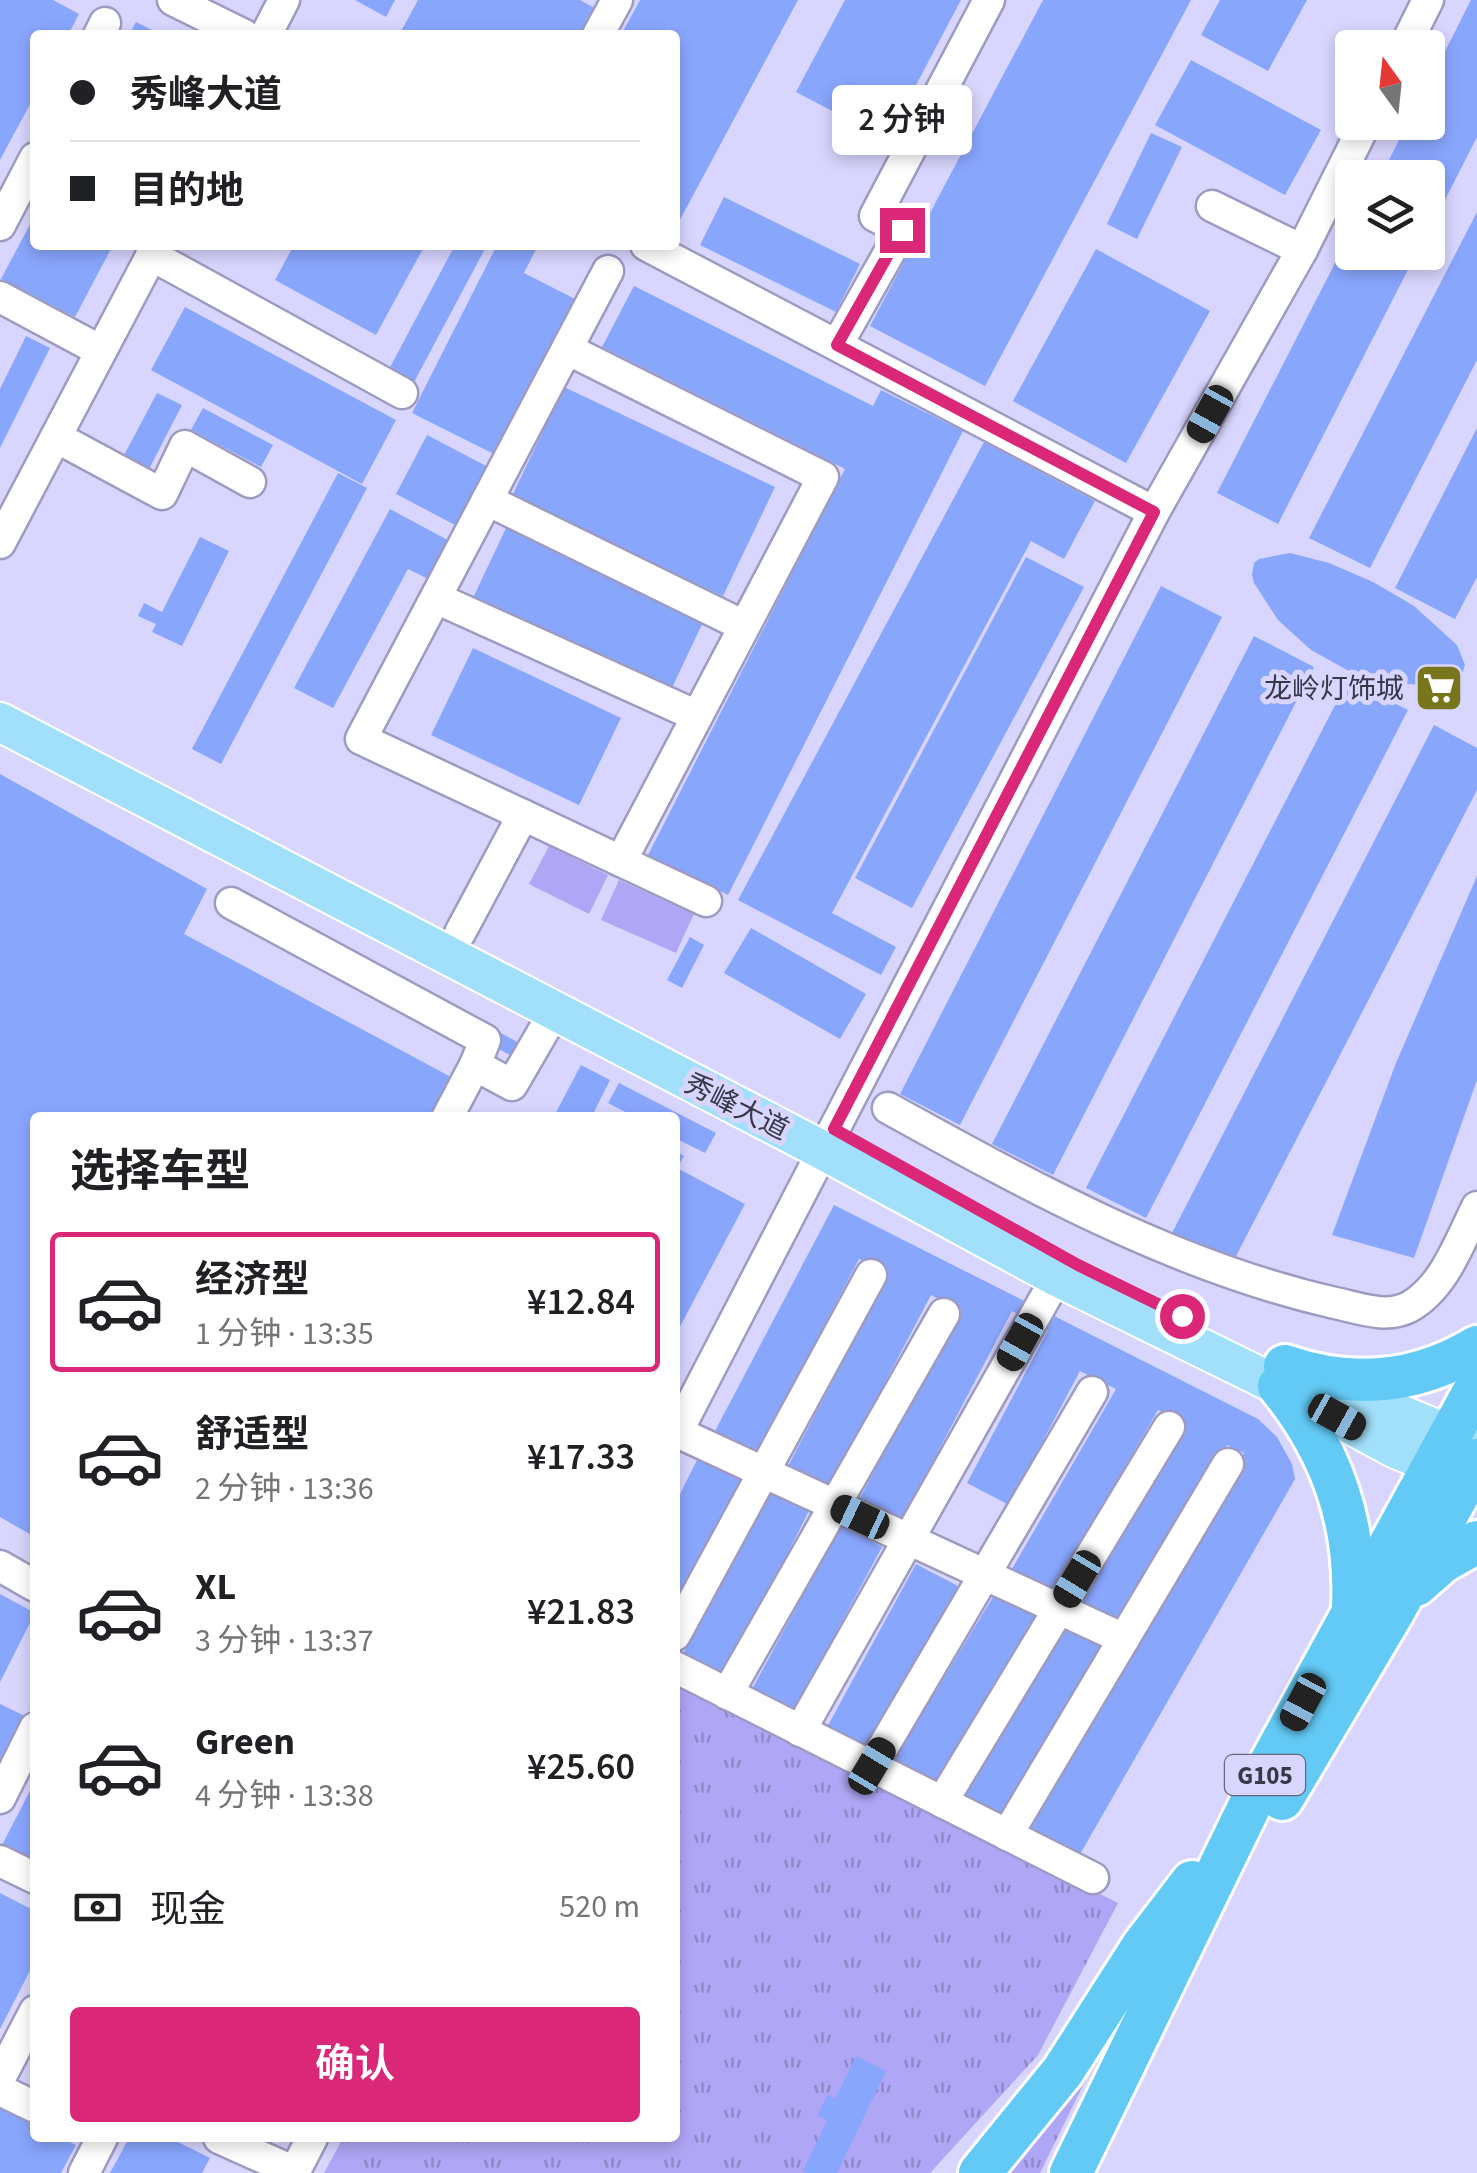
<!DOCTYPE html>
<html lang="zh">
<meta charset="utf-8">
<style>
body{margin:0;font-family:"Source Sans 3","Noto Sans SC",sans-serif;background:#f6f6f6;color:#202124;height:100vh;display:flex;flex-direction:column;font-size:38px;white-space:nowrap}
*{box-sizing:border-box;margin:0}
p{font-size:32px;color:#757577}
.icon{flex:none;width:55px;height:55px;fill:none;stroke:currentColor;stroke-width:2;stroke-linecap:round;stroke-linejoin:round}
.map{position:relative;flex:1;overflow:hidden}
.sheet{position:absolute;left:30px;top:1112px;width:650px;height:1030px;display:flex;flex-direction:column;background:#fff;border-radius:10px;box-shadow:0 5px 15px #0003}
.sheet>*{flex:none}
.guide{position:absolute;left:30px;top:30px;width:650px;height:220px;border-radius:10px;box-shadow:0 5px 15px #0003;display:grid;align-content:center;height:220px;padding:0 40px;background:#fff}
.needle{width:65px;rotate:345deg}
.fabs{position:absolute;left:1335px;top:30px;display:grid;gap:20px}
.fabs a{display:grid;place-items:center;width:110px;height:110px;border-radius:10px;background:#fff;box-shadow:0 5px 15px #0003;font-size:50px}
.end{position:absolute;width:45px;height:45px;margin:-22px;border:12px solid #db2777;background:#fff;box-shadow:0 0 0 5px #fff}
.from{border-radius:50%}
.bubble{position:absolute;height:70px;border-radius:10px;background:#fff;box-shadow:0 5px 15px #0003;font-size:32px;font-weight:600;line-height:70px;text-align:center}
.car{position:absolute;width:30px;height:60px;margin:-30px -15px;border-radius:12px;box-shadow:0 0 8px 2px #0007;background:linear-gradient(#222 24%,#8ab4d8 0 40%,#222 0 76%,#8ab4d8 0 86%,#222 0)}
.guide b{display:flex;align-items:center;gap:35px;height:95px;font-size:38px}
.guide b+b{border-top:2px solid #e0e0e0}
.guide i{width:25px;height:25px;background:#202124}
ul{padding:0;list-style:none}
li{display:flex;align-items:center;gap:30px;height:140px;margin:0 20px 15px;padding:0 20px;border:5px solid transparent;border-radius:10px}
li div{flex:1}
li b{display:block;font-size:38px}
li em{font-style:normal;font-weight:600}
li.on{border-color:#db2777}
li>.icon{width:90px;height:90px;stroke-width:1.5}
h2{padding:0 40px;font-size:45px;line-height:120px}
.pay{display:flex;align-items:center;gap:25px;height:110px;padding:0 40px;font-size:38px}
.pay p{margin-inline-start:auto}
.cta{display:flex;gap:20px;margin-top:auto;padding:20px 40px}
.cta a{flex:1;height:115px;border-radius:10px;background:#db2777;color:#fff;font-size:40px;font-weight:600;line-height:115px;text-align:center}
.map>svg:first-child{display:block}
.grass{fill:url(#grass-tufts)}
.park{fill:#b0a6f6}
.building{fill:#89a6fd}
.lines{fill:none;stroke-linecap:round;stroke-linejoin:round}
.minor-casing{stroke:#9e9bc2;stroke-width:35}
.major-casing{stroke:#fff;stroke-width:42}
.highway-casing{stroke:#fff;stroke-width:48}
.minor{stroke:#fff;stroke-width:30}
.major{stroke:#a1dffa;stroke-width:38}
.highway{stroke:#63caf6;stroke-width:42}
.route{stroke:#db2777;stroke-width:12}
.labels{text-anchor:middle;stroke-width:10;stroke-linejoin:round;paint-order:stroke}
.shield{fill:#d8d5fe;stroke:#69677f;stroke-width:2.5}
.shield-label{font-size:25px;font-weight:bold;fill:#393848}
.poi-label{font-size:28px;fill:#393848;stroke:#d8d5fe;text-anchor:end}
.street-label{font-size:28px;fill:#393848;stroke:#d8d5fe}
</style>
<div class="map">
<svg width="1477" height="2173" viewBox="0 0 1477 2173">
<defs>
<pattern id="grass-tufts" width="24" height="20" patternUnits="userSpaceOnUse" patternTransform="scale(2.5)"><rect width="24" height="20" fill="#b0a6f6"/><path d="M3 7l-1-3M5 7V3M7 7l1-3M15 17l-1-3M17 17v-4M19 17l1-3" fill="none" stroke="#9088c9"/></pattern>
</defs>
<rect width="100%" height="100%" fill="#d8d5fe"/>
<g class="grass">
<polygon points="675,1681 1118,1903 1038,2055 930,2173 324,2173 343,2138 675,2138"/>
<polygon points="1115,2020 1040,2173 999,2173"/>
</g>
<g class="park">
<polygon points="549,846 608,875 589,914 529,884"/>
<polygon points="619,880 694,914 676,953 601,920"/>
</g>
<g class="building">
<polygon points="0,0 53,0 79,14 68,35 35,35 35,95 0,160"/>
<polygon points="355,0 395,0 386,17"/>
<polygon points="418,0 580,0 596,9 582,35 399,35"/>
<polygon points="640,0 798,0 675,229 675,35 621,35"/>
<polygon points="845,0 961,0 887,140 796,92"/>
<polygon points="1043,0 1191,0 985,386 870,326"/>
<polygon points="1220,0 1307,0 1268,71 1201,35"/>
<polygon points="1471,0 1477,0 1477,137 1428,233 1428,178 1380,178 1408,122 1428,122 1428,85"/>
<polygon points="136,22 162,35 129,35"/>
<polygon points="1191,60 1321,130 1285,195 1155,125"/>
<polygon points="1151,133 1182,147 1137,239 1107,224"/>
<polygon points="724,197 860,264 836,312 700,245"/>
<polygon points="1477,212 1477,360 1370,568 1309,538"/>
<polygon points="35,215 35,245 113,245 75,317 1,279"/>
<polygon points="1352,230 1352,252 1417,252 1278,524 1217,493"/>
<polygon points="294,245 425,245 376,335 275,280"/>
<polygon points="455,245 487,245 412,386 387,373"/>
<polygon points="497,245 538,245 524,273 575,299 496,455 412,413"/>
<polygon points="1096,249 1210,311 1126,463 1013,401"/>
<polygon points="634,286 873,406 881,390 963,431 728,895 648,855 845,469 602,347"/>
<polygon points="185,307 396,420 362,484 151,370"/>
<polygon points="26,336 50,348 0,448 0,389"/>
<polygon points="564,387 775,487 723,596 512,496"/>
<polygon points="157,393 182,405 148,471 122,459"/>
<polygon points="203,408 273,445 261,467 191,430"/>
<polygon points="1477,428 1477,577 1455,619 1395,588"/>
<polygon points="427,435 490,468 459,527 396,494"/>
<polygon points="984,442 1095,501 1064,559 1031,541 832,913 896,947 881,975 738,900"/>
<polygon points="338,473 367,488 221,764 192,749"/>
<polygon points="390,509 455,544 434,582 408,569 333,708 294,688"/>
<polygon points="507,526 705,618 670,692 472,600"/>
<polygon points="200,537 229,551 182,646 152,632 156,624 138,616 144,603 162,612"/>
<polygon points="1290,553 1329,563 1373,582 1414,606 1457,645 1465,665 1461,677 1449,685 1437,687 1392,682 1349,671 1311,650 1278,620 1254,583 1252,575 1254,563 1259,559"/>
<polygon points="1026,557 1084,587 912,908 855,878"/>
<polygon points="1161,586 1222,617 960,1125 900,1094"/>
<polygon points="1254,636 1314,667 1053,1175 992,1144"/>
<polygon points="473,648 621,718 579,805 431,735"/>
<polygon points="1348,680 1408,710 1146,1218 1086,1188"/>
<polygon points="1434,725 1477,748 1477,790 1232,1264 1172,1233"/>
<polygon points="0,774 207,889 184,934 451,1077 429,1118 35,1118 35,1537 0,1517"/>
<polygon points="1477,876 1477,1080 1414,1258 1332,1235 1396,1063"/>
<polygon points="751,928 866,994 840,1039 724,973"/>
<polygon points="690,937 704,945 682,988 667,980"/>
<polygon points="497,1031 521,1044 514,1057 489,1044"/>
<polygon points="581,1065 610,1080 591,1118 553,1118"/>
<polygon points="619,1083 716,1133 705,1153 675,1138 675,1118 637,1118 608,1103"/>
<polygon points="675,1151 684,1156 677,1168 745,1204 675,1336"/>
<polygon points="834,1205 1258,1419 1277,1437 1292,1464 1295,1479 1075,1863 1025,1835 1244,1453 1227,1445 1117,1626 1077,1601 1185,1424 1158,1410 1052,1592 1012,1569 1116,1389 1080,1371 1009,1505 967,1483 1048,1330 1012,1311 902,1520 860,1498 959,1310 931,1295 829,1489 787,1468 889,1274 859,1259 757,1453 715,1431"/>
<polygon points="699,1456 742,1477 675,1608 675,1504"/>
<polygon points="768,1488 810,1509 725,1677 682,1656"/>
<polygon points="841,1525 882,1547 793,1713 751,1691"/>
<polygon points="916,1564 958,1586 867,1751 826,1729"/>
<polygon points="996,1592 1036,1616 933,1787 892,1763"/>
<polygon points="0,1594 35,1613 0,1682"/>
<polygon points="1066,1622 1107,1646 1005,1822 964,1798"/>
<polygon points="0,1704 25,1716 0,1764"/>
<polygon points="35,1781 35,1864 1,1847"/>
<polygon points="0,1893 35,1911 35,1961 0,2029"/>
<polygon points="856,2056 886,2071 837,2173 807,2173 803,2171 827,2120 817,2116 827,2095 835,2099"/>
<polygon points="0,2107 35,2125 35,2138 60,2138 76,2145 61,2173 0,2173"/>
<polygon points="129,2138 170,2138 210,2158 202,2173 110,2173"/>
</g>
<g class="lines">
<g class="minor-casing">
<g id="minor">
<polyline points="173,0 244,35"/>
<polyline points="99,35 105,23"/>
<polyline points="266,35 284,0"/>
<polyline points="598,35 617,0"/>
<polyline points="1404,48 1428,0"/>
<polyline points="1212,206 1302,250"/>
<polyline points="0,225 35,158"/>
<polyline points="646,245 1154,512"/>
<polyline points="151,255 402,393"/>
<polyline points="608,271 361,739 706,901"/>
<polyline points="0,297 101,351"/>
<polyline points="837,345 902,230 875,216 989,0"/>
<polyline points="567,349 823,477 621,861"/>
<polyline points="56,437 162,494 185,446 250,482"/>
<polyline points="487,500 744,626"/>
<polyline points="0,543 157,245"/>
<polyline points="436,598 697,716"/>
<polyline points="231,903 485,1040 475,1065"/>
<polyline points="460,933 523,815"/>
<path d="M888 1108C1029 1186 1176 1267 1335 1303 1359 1308 1386 1319 1409 1307 1444 1288 1460 1241 1477 1207"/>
<polyline points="447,1118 475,1065 512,1085 555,1011"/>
<polyline points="677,1432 1124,1639"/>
<polyline points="675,1436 1154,512 1302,250 1366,122"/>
<polyline points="0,1566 35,1586"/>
<polyline points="675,1635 871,1275"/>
<polyline points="675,1667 1093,1878"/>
<polyline points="727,1694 944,1314"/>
<polyline points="800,1731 1057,1277"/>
<polyline points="872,1766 1092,1392"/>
<polyline points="0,1798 35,1728"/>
<polyline points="942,1802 1169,1427"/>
<polyline points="1007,1835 1228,1464"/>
<polyline points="0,1861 35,1878"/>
<polyline points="0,2078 35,2011"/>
<polyline points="0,2090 35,2107"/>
<polyline points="219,2138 295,2172"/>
<polyline points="84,2173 102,2138"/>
<polyline points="294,2173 312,2138"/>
</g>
</g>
<g class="major-casing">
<g id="major">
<polyline points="0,722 822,1150 1057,1277 1279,1386 1394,1448 1459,1476"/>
<polyline points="1322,1382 1475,1445"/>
</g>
</g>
<g class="highway-casing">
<g id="highway">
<path d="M1285 1366C1352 1389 1416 1384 1477 1347"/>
<path d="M1279 1386C1332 1451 1357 1523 1353 1607"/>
<polyline points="1416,1585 1442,1562 1477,1542"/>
<polyline points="1282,1799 1393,1612 1477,1460"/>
<polyline points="980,2173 1063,2071 1143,1946 1192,1882"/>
<polyline points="1071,2173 1270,1764 1477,1386"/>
</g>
</g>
<use href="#minor" class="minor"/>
<use href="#major" class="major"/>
<use href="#highway" class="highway"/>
</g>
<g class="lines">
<polyline class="route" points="902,230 837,345 1154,512 834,1129 1078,1265 1182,1316"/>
</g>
<defs>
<g id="supermarket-square" transform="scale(2.5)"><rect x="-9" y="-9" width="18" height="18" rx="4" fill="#77761c" stroke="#d8d5fe"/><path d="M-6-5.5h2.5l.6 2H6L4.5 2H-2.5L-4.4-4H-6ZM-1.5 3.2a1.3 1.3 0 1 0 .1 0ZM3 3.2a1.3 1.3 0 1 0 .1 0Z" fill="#fff"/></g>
</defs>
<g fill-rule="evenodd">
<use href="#supermarket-square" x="1439" y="688"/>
</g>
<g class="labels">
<rect class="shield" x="1225" y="1755" width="80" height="40" rx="8"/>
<g class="shield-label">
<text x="1265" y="1784">G105</text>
</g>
<g class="poi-label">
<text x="1404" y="698">龙岭灯饰城</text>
</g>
<g class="street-label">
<text transform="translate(737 1106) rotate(27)" y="10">秀峰大道</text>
</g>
</g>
</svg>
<div class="fabs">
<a><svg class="needle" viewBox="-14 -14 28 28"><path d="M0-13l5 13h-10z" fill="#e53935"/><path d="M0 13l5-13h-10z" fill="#757577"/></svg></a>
<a><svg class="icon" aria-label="layers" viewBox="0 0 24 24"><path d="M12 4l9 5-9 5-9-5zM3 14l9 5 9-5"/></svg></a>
</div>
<i class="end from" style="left:1182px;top:1316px"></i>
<i class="end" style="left:902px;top:230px"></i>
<div class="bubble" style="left:832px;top:85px;width:140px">2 分钟</div>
<i class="car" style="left:1210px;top:414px;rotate:209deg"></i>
<i class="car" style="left:1020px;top:1342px;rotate:209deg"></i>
<i class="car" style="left:1337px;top:1417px;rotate:119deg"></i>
<i class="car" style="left:860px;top:1517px;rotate:295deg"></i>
<i class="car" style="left:1077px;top:1579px;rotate:211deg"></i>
<i class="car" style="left:1303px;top:1702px;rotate:208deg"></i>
<i class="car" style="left:872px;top:1766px;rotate:31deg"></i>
<div class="guide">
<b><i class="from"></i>秀峰大道</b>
<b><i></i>目的地</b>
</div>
<section class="sheet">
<h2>选择车型</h2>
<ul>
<li class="on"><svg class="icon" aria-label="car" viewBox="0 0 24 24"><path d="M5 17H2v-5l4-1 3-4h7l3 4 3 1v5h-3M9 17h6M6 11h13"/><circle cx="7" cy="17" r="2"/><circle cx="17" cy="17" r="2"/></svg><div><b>经济型</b><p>1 分钟 · 13:35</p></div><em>¥12.84</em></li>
<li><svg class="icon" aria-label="car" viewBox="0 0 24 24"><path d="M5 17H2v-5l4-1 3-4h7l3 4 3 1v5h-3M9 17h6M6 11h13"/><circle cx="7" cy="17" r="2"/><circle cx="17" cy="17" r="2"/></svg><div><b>舒适型</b><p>2 分钟 · 13:36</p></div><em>¥17.33</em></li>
<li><svg class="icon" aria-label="car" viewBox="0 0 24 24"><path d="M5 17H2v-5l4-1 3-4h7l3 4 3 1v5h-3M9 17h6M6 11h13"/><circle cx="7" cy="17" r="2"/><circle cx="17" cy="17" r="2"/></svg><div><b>XL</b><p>3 分钟 · 13:37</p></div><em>¥21.83</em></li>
<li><svg class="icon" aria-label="car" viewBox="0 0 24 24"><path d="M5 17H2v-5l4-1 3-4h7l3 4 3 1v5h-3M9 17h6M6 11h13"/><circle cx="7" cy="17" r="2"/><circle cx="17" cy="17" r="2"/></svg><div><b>Green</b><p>4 分钟 · 13:38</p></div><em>¥25.60</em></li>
</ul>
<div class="pay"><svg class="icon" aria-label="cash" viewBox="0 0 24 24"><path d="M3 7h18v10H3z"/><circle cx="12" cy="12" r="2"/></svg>现金<p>520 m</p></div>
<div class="cta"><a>确认</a></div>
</section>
</div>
